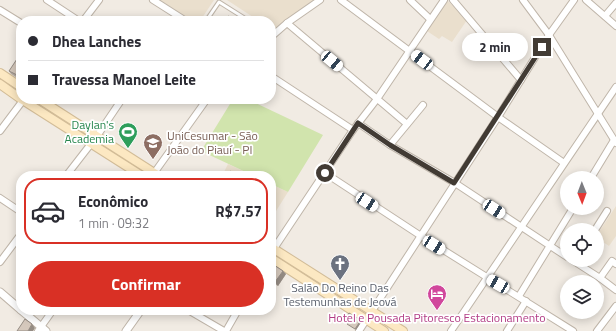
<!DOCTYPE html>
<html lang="pt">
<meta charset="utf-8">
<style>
body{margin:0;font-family:"Titillium Web",sans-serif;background:#f2f2f3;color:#2b2b33;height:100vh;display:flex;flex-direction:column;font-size:15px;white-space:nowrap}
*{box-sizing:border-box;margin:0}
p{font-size:13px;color:#7c7c81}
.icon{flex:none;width:22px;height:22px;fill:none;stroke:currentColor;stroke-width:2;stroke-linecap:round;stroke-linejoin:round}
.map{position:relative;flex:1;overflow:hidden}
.panel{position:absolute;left:16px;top:171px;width:260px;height:144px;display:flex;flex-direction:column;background:#fff;border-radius:16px;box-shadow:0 2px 10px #0003}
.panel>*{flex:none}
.hud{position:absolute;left:16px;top:16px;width:260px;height:88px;border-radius:16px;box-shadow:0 2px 10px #0003;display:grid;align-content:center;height:88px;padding:0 12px;background:#fff}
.needle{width:26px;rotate:179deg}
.controls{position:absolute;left:560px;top:171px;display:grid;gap:8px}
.controls a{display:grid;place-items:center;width:44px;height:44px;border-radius:50%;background:#fff;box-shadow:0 2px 10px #0003;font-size:20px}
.end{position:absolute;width:18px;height:18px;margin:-9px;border:5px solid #423b34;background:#fff;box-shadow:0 0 0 2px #fff}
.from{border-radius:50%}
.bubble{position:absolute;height:28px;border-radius:14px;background:#fff;box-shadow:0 2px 10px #0003;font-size:13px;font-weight:700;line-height:28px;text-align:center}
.car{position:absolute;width:12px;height:24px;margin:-12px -6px;border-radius:5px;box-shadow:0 0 3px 1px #0007;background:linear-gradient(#fff 24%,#345 0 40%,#fff 0 76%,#345 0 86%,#fff 0)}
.hud b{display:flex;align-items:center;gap:14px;height:38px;font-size:15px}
.hud b+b{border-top:1px solid #e1e1e2}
.hud i{width:10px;height:10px;background:#2b2b33}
ul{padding:7px 0 0;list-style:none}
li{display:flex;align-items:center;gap:12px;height:66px;margin:0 8px 6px;padding:0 4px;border:2px solid transparent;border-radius:16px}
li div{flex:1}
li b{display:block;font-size:15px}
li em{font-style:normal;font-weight:700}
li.current{border-color:#d93025}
li>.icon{width:36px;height:36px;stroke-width:1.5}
.primary-button{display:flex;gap:8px;margin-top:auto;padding:8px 12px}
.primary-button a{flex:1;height:46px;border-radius:24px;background:#d93025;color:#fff;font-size:16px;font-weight:700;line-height:46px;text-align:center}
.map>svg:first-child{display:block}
.education{fill:#eadfcd}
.green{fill:#d1e4ad}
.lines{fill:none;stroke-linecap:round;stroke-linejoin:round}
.service-casing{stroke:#bfb5a9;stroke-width:5}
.minor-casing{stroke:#bfb5a9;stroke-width:8}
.tertiary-casing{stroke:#bfb5a9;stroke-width:9}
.secondary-casing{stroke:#d2bc97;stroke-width:10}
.service{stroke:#fff;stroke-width:3}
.minor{stroke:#fff;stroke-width:6}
.tertiary{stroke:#fff;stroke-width:7}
.secondary{stroke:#fce8c2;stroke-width:8}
.wall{fill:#b7aca2}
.shaded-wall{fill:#958c84}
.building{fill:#d5c8bc;stroke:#958c84}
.route{stroke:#423b34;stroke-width:5}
.labels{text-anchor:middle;stroke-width:3.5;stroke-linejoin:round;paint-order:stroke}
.leisure-label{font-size:12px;fill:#27864d;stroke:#fff;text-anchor:end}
.education-label{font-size:12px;fill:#785e54;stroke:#fff;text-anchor:start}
.worship-label{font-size:12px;fill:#5b616d;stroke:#fff}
.hotel-label{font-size:12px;fill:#b23c85;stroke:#fff}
</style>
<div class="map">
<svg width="616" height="331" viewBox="0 0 616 331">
<rect width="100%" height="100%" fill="#f1ebe3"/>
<g class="education">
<polygon points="160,0 214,0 200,21 192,21"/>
<polygon points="227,0 315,0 274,30 271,29 271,21 259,21"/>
<polygon points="447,0 467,20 452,42 442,36 439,39 427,31"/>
<polygon points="228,164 254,176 222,176"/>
<polygon points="271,184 288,192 271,219"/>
<polygon points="616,206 616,236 609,246 597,238 597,235"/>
</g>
<polygon class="green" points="233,99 247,99 323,135 288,192 271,184 271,176 254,176 201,151"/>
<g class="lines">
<g class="service-casing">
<polyline id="service" points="206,21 219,2 246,19 247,21"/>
</g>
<g class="minor-casing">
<g id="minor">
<polyline points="47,0 79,21"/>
<polyline points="153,0 186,21"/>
<polyline points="341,0 498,117 564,163"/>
<polyline points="410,0 430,19"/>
<polyline points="453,0 521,80"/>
<polyline points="523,0 549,35 616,143"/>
<polyline points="586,0 616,26"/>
<polyline points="0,10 21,23"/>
<polyline points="605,16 616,3"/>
<polyline points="83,21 99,0"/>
<polyline points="287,23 407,124"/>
<polyline points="271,37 287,23 320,0"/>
<polyline points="271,76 353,130"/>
<polyline points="358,123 390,145 455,183 567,257"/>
<polyline points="0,131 24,99"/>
<polyline points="390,145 423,105"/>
<polyline points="325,173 421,236 573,331"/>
<polyline points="66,176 97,136 122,99"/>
<polyline points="152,176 207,99"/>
<polyline points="591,178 614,140"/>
<polyline points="0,198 21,212"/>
<polyline points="595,230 607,211"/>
<polyline points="271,253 353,130 377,99 444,0"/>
<polyline points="572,260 600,278 616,290"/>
<polyline points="0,262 21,234"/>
<polyline points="600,278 612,261 616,264"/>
<polyline points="519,296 573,208"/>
<polyline points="188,310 224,331"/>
<polyline points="38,331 53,310"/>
<polyline points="226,331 238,310"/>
<polyline points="359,331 498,117 549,35 574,0"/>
<polyline points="451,331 616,87"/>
<polyline points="507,331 526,301"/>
<polyline points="597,331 616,306"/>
</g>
</g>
<g class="tertiary-casing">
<g id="tertiary">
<polyline points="0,292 21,310"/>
<polyline points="21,310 46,331"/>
<polyline points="126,331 141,310"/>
</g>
</g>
<g class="secondary-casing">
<g id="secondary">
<polyline points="0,73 21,87"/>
<polyline points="0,84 21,99"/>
<polyline points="21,99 142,176"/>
<polyline points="39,99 159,176"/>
<polyline points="271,247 403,331"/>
<polyline points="271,258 384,331"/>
</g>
</g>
<use href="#service" class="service"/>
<use href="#minor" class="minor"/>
<use href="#tertiary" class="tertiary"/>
<use href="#secondary" class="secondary"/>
</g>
<g class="wall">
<polygon points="21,57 19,79 11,74 9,71"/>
<polygon points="271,263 283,271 286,274 278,286 271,282"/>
</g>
<g class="shaded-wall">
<polygon points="21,70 21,77 19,79 17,75"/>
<polygon points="283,271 286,274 278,286 275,282"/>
<polygon points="361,320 362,321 356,330 355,329"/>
<polygon points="32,324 35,328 33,331 28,331"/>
</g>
<g class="building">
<polygon points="228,16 237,21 225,21"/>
<polygon points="19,56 21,57 21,70 17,75 9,71"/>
<polygon points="230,171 238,176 227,176"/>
<polygon points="271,263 283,271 275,282 271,279"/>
<polygon points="349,313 361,320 355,329 347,324 350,320 349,317 347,316"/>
<polygon points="25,319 32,324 28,331 17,331"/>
</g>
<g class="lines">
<polyline class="route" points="325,173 358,123 390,145 454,183 542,47"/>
</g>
<defs>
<g id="stadium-pin" transform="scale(1)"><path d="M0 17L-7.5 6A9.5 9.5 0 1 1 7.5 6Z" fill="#2e9e5b" stroke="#fff"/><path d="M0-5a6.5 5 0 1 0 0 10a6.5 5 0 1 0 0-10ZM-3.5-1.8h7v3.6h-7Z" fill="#fff"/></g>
<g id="university-pin" transform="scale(1)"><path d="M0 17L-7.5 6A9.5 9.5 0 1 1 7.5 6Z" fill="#8d6e63" stroke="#fff"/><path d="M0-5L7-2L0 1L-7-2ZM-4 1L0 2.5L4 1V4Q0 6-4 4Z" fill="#fff"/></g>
<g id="church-pin" transform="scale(1)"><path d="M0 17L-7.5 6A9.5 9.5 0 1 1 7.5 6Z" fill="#6b7280" stroke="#fff"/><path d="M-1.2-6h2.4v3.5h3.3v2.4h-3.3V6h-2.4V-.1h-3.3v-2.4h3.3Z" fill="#fff"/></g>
<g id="hotel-pin" transform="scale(1)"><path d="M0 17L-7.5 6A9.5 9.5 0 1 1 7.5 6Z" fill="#d1479c" stroke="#fff"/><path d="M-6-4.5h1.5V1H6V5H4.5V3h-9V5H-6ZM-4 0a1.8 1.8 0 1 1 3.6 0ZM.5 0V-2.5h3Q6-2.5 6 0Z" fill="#fff"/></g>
</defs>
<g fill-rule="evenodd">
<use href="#stadium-pin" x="128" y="132"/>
<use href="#university-pin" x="153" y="143"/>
<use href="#church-pin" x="340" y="264"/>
<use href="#hotel-pin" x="437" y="294"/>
</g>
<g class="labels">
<g class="leisure-label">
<text x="114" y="129">Daylan's<tspan x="114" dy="14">Academia</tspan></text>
</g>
<g class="education-label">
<text x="167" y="140">UniCesumar - São<tspan x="167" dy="14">João do Piauí - PI</tspan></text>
</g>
<g class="worship-label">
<text x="340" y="292">Salão Do Reino Das<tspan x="340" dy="14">Testemunhas de Jeová</tspan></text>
</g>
<g class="hotel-label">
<text x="437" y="322">Hotel e Pousada Pitoresco Estacionamento</text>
</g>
</g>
</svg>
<div class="controls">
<a><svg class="needle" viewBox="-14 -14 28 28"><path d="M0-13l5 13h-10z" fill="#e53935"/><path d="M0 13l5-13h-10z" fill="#7c7c81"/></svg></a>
<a><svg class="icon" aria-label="locate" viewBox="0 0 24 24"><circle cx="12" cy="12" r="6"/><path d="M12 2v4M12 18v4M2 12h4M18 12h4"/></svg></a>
<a><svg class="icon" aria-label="layers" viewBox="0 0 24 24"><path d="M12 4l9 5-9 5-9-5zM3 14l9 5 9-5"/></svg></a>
</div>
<i class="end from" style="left:325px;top:173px"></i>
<i class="end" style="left:542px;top:47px"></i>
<div class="bubble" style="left:462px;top:33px;width:66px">2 min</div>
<i class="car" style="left:422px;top:60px;rotate:307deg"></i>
<i class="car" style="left:332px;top:61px;rotate:130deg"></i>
<i class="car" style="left:367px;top:202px;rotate:123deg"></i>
<i class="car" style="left:494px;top:209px;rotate:123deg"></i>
<i class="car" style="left:434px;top:245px;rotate:122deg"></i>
<i class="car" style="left:498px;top:284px;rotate:300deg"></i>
<div class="hud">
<b><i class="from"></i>Dhea Lanches</b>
<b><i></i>Travessa Manoel Leite</b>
</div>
<section class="panel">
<ul>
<li class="current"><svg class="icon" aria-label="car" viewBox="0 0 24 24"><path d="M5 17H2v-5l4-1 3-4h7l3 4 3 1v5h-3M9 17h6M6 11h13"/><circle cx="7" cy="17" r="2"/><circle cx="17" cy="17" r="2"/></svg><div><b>Econômico</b><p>1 min · 09:32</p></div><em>R$7.57</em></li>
</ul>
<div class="primary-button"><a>Confirmar</a></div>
</section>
</div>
